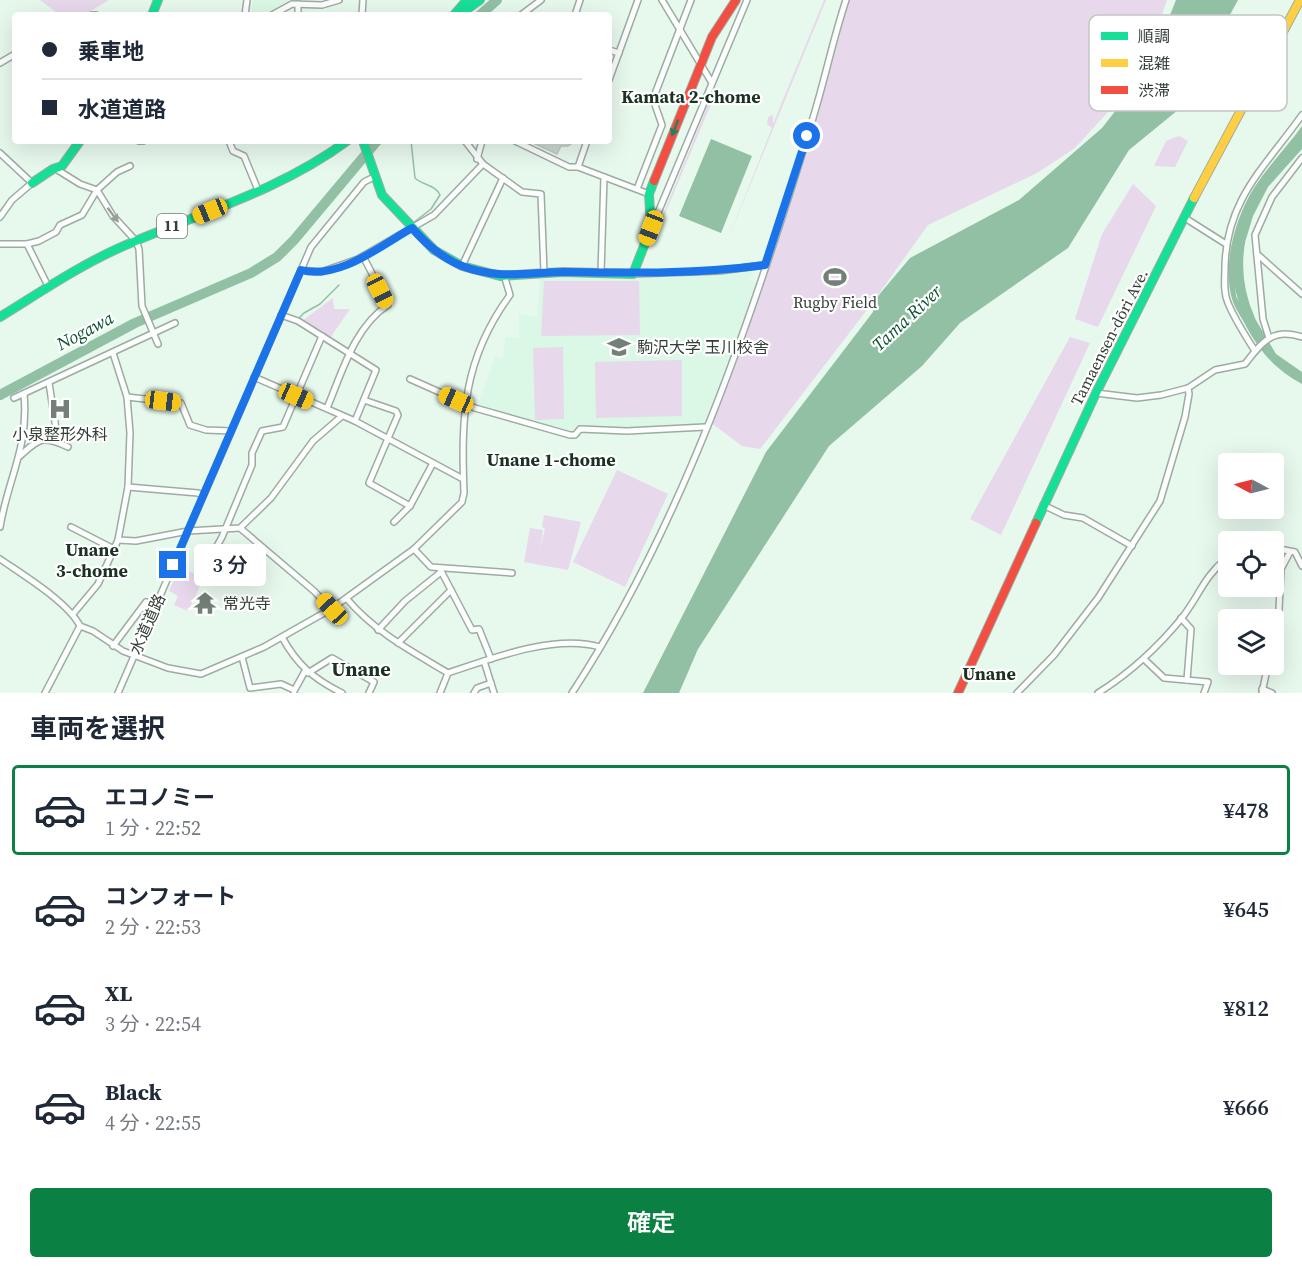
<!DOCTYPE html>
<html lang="ja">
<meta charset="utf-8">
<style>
body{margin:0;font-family:"Source Serif 4","Noto Sans JP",serif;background:#f2f2f3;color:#1f2937;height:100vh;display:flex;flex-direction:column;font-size:22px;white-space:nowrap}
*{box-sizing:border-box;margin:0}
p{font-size:20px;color:#747a83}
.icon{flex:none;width:33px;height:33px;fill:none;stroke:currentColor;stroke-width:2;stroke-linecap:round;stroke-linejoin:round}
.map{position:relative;height:693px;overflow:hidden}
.panel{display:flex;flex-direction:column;background:#fff;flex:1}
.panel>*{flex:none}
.top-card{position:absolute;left:12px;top:12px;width:600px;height:132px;border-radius:6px;box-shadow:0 6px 24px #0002;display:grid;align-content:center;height:132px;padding:0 30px;background:#fff}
.needle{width:39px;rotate:277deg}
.controls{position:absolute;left:1218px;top:453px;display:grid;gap:12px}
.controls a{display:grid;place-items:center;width:66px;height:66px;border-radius:6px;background:#fff;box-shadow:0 6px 24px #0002;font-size:30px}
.end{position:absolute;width:27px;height:27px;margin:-14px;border:8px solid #1a73e8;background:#fff;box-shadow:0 0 0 3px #fff}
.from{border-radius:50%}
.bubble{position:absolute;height:42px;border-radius:6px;background:#fff;box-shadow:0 6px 24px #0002;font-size:20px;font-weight:600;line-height:42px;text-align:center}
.car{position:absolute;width:18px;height:36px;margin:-18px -9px;border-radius:8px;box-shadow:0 0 4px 2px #0007;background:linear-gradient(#f5c518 24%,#345 0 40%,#f5c518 0 76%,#345 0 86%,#f5c518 0)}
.top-card b{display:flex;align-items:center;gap:21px;height:57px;font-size:22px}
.top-card b+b{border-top:2px solid #e0e1e3}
.top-card i{width:15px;height:15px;background:#1f2937}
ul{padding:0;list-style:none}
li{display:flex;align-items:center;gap:18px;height:90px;margin:0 12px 9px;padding:0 18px;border:3px solid transparent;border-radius:6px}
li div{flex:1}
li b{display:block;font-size:22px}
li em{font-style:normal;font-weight:600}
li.active{border-color:#0b8043}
li>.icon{width:54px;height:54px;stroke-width:1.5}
h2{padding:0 30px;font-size:27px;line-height:72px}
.primary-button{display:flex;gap:12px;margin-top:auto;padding:12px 30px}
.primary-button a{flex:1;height:69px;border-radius:6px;background:#0b8043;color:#fff;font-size:24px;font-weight:600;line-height:69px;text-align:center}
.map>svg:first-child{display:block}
.built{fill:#dbf7e5}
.green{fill:#e7d8eb}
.water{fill:#92c0a4}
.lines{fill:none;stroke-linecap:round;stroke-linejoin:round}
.stream{stroke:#92c0a4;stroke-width:1.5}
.river{stroke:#92c0a4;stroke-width:10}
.building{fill:#c9d5cd;stroke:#bcc9c0;stroke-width:1.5}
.street-casing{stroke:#9eaba3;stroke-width:8}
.fast-casing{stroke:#9eaba3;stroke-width:10}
.slow-casing{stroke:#9eaba3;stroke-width:10}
.jam-casing{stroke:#9eaba3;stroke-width:10}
.street{stroke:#fbfefc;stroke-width:5}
.fast{stroke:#16e098;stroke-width:8}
.slow{stroke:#ffcf43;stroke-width:8}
.jam{stroke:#f24e42;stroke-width:8}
.oneway{fill:#287f5e}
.oneway2{fill:#989e9a}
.route{stroke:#1a73e8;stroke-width:8}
.labels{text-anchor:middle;stroke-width:4.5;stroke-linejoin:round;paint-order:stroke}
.shield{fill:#fff;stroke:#717974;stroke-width:1.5}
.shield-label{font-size:15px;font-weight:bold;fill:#343f38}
.poi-label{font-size:16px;fill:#343f38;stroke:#fff}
.street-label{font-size:16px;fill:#343f38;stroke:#fff}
.neighbourhood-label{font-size:18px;font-weight:bold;fill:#1a3123;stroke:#fff}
.water-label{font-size:18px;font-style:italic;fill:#085230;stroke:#fff}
.quarter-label{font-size:20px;font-weight:bold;fill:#1a3123;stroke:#fff}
.key{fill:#fff;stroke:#c2c5c3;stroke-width:1.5}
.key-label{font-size:16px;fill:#343f38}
</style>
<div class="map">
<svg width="1302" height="693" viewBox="0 0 1302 693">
<rect width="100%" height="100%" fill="#e7f8ed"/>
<g class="built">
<polygon points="253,0 289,0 267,13 259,15 251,14"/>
<polygon points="753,269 750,280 756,282 731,356 703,425 627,428 579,426 573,431 515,416 478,404 495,357 503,358 506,337 519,338 519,314 537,317 540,279 715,275"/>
</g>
<g class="green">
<polygon points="40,0 109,0 84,15 60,15"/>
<polygon points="824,0 826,0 726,244 772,128 767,124 768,117 773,115 773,124"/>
<polygon points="849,0 1167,0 1145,63 1108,112 1075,148 1037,173 928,225 873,302 760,449 742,446 710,422 752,316 819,113"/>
<polygon points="712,95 714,97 656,235 656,232"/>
<polygon points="1179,136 1188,141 1175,167 1154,166 1166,141"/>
<polygon points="1133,184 1156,206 1098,327 1075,319 1102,234"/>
<polygon points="544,281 639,281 640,335 541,336"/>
<polygon points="333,298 334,309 350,309 330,338 302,321"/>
<polygon points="1070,337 1090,343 1001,535 970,519"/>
<polygon points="563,347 564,419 535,420 533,348"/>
<polygon points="682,360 682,416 596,418 595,362"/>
<polygon points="617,470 668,494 625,587 573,562"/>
<polygon points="544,515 581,522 568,570 524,562 530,528 543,530 540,551 545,528 542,527"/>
<polygon points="180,567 204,578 188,611 174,605 178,596 169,591"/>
</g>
<g class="water">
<polygon points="1176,0 1238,0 1178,110 1129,150 1068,248 960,323 922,366 829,446 698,649 679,693 643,693 766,452 873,312 873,302 910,258 1019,200 1102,128 1149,68"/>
<path d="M1302 126V149L1268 187 1253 216 1246 239 1237 253 1235 279 1236 296 1240 304 1250 310 1276 354 1302 372V384C1276 370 1260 352 1246 326 1242 318 1236 310 1233 302 1221 267 1235 218 1254 188 1268 166 1287 147 1302 126Z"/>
<polygon points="711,139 752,156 721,233 679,216"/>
</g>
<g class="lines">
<g class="stream">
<path d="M411 141 415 178C422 185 436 185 440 195L431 209 413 223"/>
<polyline points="299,318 304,313 320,304 339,285"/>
</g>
<g class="river">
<polyline points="480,15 497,0"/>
<path d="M1241 237C1235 266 1238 292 1250 319"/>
<polyline points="0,395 135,323 251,273 277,257 294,240 377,141"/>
</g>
</g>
<polygon class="building" points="529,141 575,141 568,146 561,146 557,154"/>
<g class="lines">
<g class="street-casing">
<g id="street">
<polyline points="662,0 712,83"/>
<polyline points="298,4 298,15"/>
<polyline points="92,15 96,15"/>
<polyline points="245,15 247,0"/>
<polyline points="272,15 292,4 322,5 339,0"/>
<polyline points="362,15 363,0"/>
<polyline points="521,15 541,0"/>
<polyline points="575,15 580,0"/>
<polyline points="609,50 619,53"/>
<polyline points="0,63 15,54"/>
<polyline points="609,80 638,0"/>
<polyline points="139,141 143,141"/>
<polyline points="229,141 233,151 244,156 258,190"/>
<polyline points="465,141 483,164 522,192 541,194 544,272"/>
<polyline points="515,141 569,167 578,167 649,194"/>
<polyline points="0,153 32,183 12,200 0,217"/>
<polyline points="477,159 482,141"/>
<polyline points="578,167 587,141"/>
<polyline points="56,169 80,184 97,190 113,216 136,241 139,249 142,306 158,344"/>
<polyline points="637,189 662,125 653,99 691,0"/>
<polyline points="1185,218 1226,244"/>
<polyline points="652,227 747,0"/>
<polyline points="0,244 27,244 39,241 56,232 60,225 82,215 97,190 117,172 130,166"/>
<polyline points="27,244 48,286"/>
<polyline points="1257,254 1302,294"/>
<polyline points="462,266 503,178"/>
<polyline points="301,270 321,272 358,259 434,215 483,164"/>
<polyline points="601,273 604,177"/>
<polyline points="633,274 719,271 765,265"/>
<polyline points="281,315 298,321 376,370 355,421"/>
<polyline points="1269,338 1263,319 1255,235 1272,197 1302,158"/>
<path d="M1255 351C1245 335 1235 320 1228 303 1223 292 1225 278 1225 267 1226 199 1266 166 1302 115"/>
<polyline points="254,377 355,421 463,479"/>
<polyline points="410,379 475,408 570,435 575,435 580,429 627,431 705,427"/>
<polyline points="49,383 58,442"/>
<path d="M1096 393 1137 398 1161 395 1188 388 1215 370 1245 364C1262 342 1273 327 1302 337"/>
<polyline points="127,397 181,403 190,425 206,430 231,431"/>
<polyline points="14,398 175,323"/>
<polyline points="364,400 396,411 398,415 369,483 410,506"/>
<path d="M327 408C342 373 354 327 388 305L363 256"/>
<path d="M20 456C39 438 44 435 68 447"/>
<polyline points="128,487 198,493 203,496"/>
<polyline points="1043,505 1064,515 1083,518 1132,546"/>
<polyline points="394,522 410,506 433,463"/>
<path d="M0 527C8 478 29 448 24 394"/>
<polyline points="71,527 114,549"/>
<polyline points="240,528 314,591 331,609"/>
<polyline points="118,540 136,541 188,531 240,528 271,498 313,441 342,416"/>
<polyline points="1274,548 1295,552 1302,566"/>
<polyline points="414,549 431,567 512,573"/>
<path d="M0 559C23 575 68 602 80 626L93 631 123 651 168 668 201 674 264 647 331 609 414 549 462 502 464 493C461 416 463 359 510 295L504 275"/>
<polyline points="208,562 222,537 252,465 252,453 262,431 283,427 322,336"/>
<polyline points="440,569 472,630 479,629 491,659"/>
<path d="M347 599C375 632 411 651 448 673"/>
<polyline points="73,614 98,584 118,540 128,487 130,433 127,397 113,353"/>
<polyline points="1181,618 1191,629 1187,680"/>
<polyline points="378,630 405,601 441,572"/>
<path d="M282 637C297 665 314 679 342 693"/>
<polyline points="398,643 451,590"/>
<polyline points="1274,643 1278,629 1281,569 1290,552"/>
<polyline points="113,646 146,602"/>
<polyline points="242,657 250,688 281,684 294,690"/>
<polyline points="1144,659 1164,678 1208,682 1204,693"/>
<polyline points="484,661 494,693"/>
<polyline points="308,673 332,658 374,682 369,693"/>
<polyline points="1262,689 1272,693"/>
<polyline points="294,691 305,671"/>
<polyline points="45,693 80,626"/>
<polyline points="118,693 311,247 364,182 374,177"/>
<path d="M440 693 448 673C492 658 555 634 600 647"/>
<polyline points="474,693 477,688 491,683"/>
<path d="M572 693C684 522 754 313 813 118 825 79 833 39 846 0"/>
<polyline points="1017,693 1054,655 1098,598 1160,501 1185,417 1189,394 1188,388"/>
<path d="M1098 693C1130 673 1157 648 1181 619 1200 595 1203 577 1228 557"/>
<polyline points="1262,693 1268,664"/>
</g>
</g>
<g class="fast-casing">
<g id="fast">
<polyline points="152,15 158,0"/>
<polyline points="454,15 467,0"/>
<polyline points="459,15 480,0"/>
<polyline points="363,141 382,195 434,250 462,266 500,276 563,272 633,274 651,228 649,194 654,181"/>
<polyline points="32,183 53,169 62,166 80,141"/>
<path d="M0 317C39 293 77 267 119 248 196 214 278 192 347 141"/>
<polyline points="1036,523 1096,393 1194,198"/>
</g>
</g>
<g class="slow-casing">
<polyline id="slow" points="1194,198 1300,0"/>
</g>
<g class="jam-casing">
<g id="jam">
<polyline points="654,181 712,37 736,0"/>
<polyline points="958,693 1036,523"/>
</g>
</g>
<use href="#street" class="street"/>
<use href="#fast" class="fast"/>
<use href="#slow" class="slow"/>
<use href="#jam" class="jam"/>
</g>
<defs><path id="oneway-solid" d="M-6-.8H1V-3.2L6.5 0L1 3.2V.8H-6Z" transform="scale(1.5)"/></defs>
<use class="oneway" href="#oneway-solid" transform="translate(675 128) rotate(111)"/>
<use class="oneway2" href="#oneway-solid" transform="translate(113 215) rotate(53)"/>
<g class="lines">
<path class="route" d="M173 565 301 270C339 280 380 246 412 228 426 244 441 258 462 266 498 280 528 272 565 272 633 273 698 274 765 265L807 136"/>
</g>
<defs>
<g id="stadium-bare" transform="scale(1.8)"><path d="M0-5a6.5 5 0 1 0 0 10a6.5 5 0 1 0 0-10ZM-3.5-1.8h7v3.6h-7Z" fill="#738077" stroke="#fff" stroke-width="2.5" paint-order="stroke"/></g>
<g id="university-bare" transform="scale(1.8)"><path d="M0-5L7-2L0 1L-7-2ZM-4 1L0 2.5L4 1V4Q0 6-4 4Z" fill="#738077" stroke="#fff" stroke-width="2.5" paint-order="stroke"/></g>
<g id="hospital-bare" transform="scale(1.8)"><path d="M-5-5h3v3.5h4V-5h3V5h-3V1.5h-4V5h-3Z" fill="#738077" stroke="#fff" stroke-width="2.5" paint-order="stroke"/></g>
<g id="temple-bare" transform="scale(1.8)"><path d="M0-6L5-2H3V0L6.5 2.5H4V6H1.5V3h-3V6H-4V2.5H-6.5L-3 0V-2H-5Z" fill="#738077" stroke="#fff" stroke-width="2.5" paint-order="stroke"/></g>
</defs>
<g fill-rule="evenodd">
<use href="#stadium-bare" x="835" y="277"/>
<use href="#university-bare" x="619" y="347"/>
<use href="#hospital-bare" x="60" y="409"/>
<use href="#temple-bare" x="205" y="603"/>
</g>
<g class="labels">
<rect class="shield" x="157" y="214" width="30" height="24" rx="4.5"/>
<g class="shield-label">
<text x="172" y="231">11</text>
</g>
<g class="poi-label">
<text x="835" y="308">Rugby Field</text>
<text x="637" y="353" text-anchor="start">駒沢大学 玉川校舎</text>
<text x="60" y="440">小泉整形外科</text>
<text x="223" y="609" text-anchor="start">常光寺</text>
</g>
<g class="street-label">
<text transform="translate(1109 337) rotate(-63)" y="6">Tamaensen-dōri Ave.</text>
<text transform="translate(147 624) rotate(-66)" y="6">水道道路</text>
</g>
<g class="neighbourhood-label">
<text x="691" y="103">Kamata 2-chome</text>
<text x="551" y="466">Unane 1-chome</text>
<text x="92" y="556">Unane<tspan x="92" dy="21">3-chome</tspan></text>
<text x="989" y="680">Unane</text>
</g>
<g class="water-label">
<text transform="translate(907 318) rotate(-43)" y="6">Tama River</text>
<text transform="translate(85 331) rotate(-28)" y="6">Nogawa</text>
</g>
<g class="quarter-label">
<text x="361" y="676">Unane</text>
</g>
</g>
<rect x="1089" y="15" width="198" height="96" rx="9" class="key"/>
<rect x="1101" y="32" width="27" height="8" fill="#16e098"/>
<rect x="1101" y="59" width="27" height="8" fill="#ffcf43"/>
<rect x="1101" y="86" width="27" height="8" fill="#f24e42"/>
<g class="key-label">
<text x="1138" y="42">順調</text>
<text x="1138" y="69">混雑</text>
<text x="1138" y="96">渋滞</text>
</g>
</svg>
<div class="controls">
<a><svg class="needle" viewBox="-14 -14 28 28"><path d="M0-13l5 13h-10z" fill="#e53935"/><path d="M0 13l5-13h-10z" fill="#747a83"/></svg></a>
<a><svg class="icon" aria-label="locate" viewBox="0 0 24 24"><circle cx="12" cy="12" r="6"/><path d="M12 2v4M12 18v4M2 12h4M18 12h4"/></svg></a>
<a><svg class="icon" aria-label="layers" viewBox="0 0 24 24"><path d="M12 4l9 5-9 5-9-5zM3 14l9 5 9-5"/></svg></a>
</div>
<i class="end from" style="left:807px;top:136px"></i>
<i class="end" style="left:173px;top:565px"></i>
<div class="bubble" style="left:194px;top:544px;width:72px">3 分</div>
<i class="car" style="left:210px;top:211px;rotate:248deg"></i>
<i class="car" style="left:651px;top:228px;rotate:201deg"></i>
<i class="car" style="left:380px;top:291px;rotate:153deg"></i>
<i class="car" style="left:296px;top:396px;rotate:114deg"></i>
<i class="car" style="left:456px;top:400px;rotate:294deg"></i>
<i class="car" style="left:163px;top:401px;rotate:97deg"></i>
<i class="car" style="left:332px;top:609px;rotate:317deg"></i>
<div class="top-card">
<b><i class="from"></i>乗車地</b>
<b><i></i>水道道路</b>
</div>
</div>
<section class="panel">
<h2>車両を選択</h2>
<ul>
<li class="active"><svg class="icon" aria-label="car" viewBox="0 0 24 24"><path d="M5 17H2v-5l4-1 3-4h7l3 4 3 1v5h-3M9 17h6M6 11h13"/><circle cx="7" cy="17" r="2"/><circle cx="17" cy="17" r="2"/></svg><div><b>エコノミー</b><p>1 分 · 22:52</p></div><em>¥478</em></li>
<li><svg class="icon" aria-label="car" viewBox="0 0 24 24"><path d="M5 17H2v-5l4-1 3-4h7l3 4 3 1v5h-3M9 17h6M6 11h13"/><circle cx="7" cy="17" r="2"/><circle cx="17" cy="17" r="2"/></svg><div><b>コンフォート</b><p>2 分 · 22:53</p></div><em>¥645</em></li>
<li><svg class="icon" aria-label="car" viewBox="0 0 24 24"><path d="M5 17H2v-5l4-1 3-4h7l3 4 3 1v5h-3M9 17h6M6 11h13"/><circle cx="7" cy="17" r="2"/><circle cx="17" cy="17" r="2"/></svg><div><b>XL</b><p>3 分 · 22:54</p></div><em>¥812</em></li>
<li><svg class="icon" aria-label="car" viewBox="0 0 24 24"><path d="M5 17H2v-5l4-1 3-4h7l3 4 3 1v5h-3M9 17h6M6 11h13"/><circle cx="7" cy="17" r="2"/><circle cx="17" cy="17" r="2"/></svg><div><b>Black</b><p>4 分 · 22:55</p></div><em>¥666</em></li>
</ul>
<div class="primary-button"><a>確定</a></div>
</section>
